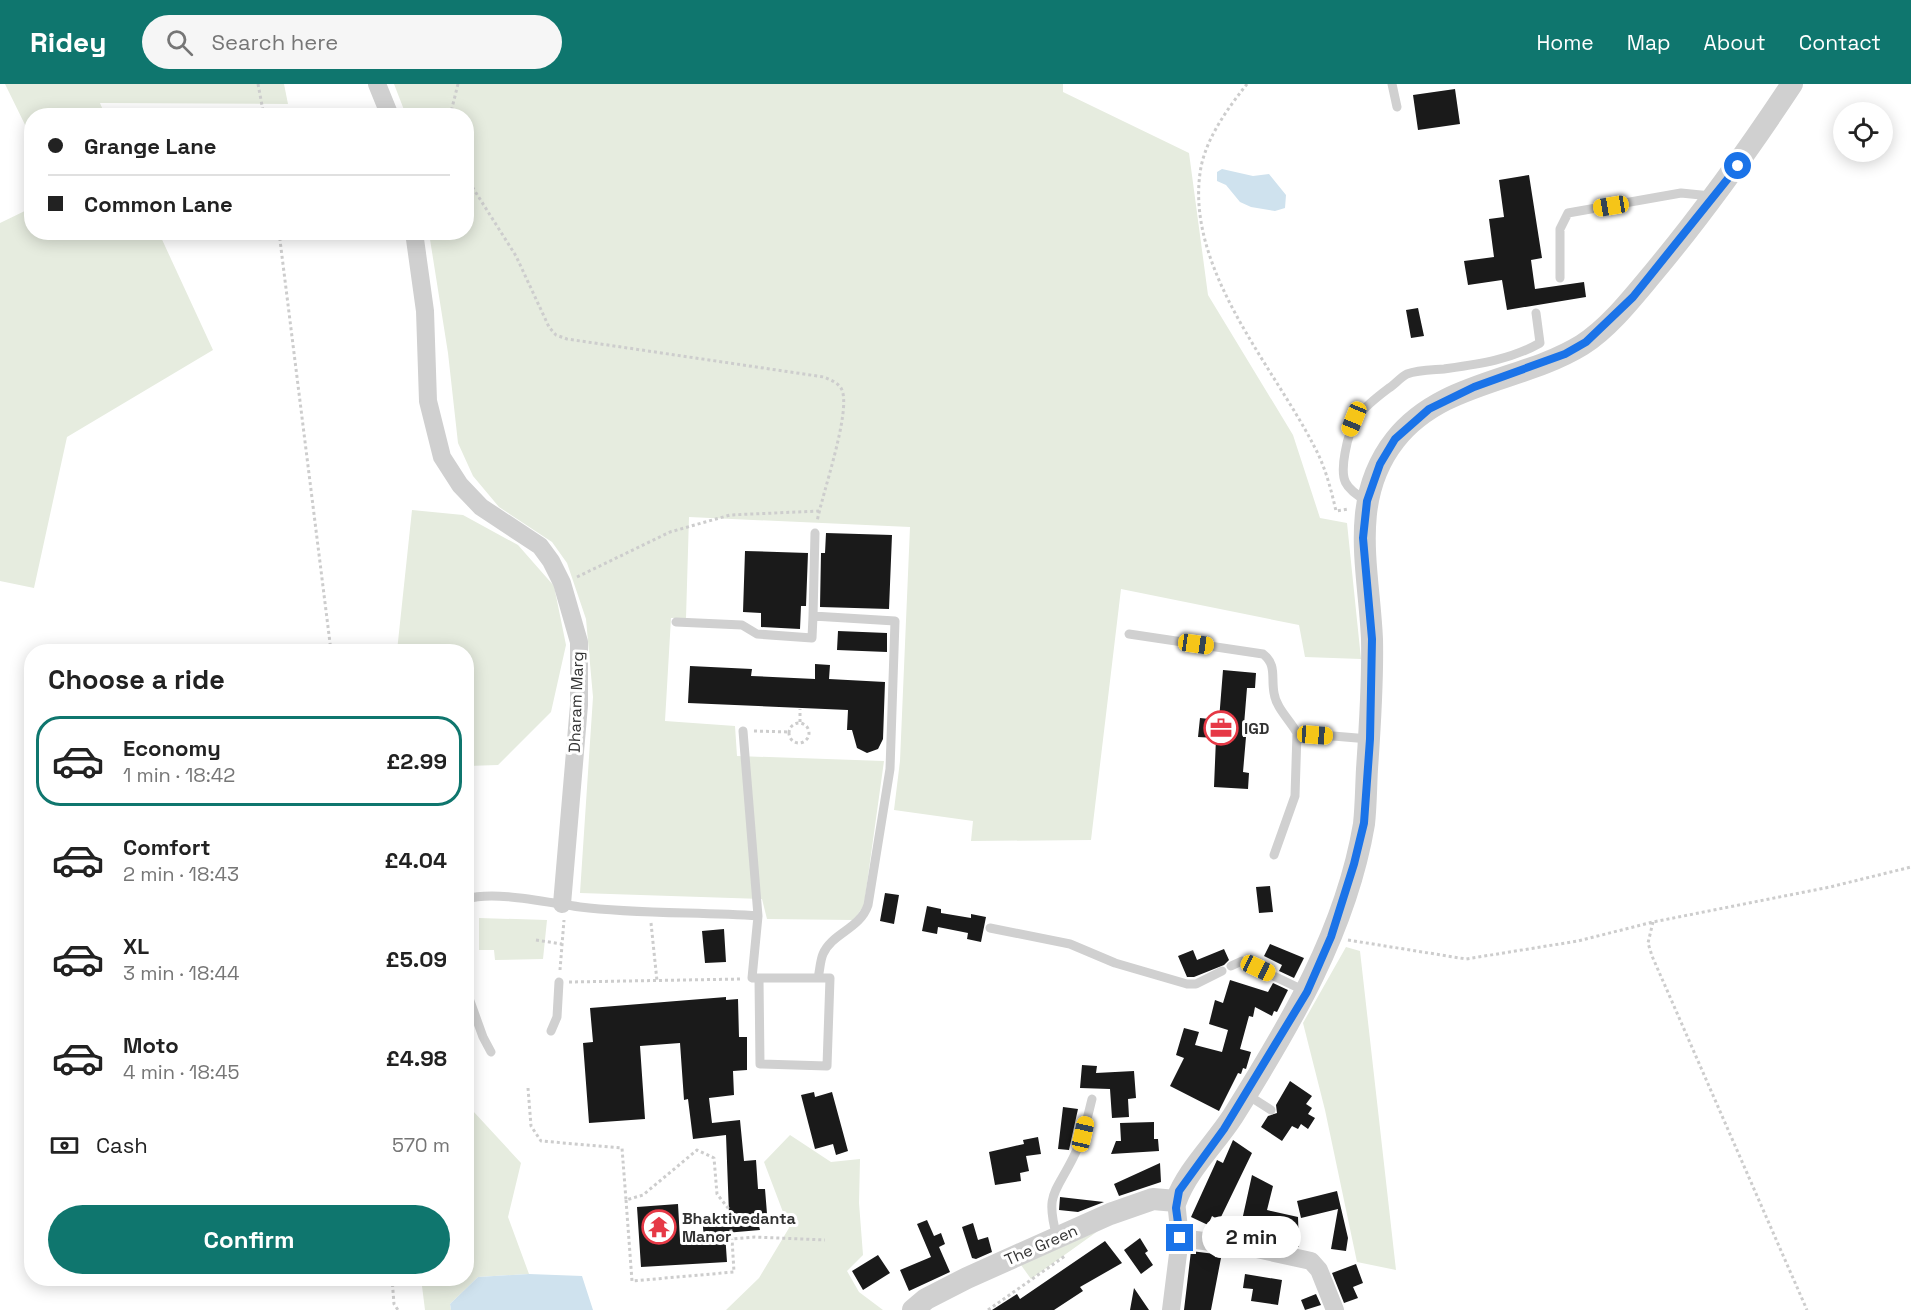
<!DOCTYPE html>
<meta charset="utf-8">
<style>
body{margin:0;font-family:"Space Grotesk",sans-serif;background:#f6f6f6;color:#222;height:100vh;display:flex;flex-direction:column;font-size:22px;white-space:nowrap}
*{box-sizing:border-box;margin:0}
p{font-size:20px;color:#767676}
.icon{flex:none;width:33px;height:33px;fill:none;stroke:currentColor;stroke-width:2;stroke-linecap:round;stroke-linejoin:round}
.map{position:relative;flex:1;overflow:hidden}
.drawer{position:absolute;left:24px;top:560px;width:450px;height:642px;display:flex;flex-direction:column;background:#fff;border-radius:24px;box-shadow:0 3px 15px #0003}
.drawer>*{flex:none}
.hud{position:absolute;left:24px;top:24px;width:450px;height:132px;border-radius:24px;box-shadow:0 3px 15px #0003;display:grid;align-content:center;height:132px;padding:0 24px;background:#fff}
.fabs{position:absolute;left:1833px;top:18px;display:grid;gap:12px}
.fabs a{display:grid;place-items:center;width:60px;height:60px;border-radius:50%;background:#fff;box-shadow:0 3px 15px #0003;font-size:30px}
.end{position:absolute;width:27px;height:27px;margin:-14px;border:8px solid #1a73e8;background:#fff;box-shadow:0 0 0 3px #fff}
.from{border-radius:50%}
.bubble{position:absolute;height:42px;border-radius:21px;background:#fff;box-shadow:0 3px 15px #0003;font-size:20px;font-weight:700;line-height:42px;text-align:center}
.car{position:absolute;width:18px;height:36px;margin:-18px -9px;border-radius:8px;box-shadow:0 0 4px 2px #0007;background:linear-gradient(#f5c518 24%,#345 0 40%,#f5c518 0 76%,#345 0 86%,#f5c518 0)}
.hud b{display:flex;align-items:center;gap:21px;height:57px;font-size:22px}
.hud b+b{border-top:2px solid #e0e0e0}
.hud i{width:15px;height:15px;background:#222}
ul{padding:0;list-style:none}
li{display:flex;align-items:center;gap:18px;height:90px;margin:0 12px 9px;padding:0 12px;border:3px solid transparent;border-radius:24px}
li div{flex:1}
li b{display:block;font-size:22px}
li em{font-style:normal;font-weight:700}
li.selected{border-color:#0f766e}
li>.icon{width:54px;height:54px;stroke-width:1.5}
h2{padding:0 24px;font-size:27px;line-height:72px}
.pay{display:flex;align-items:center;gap:15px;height:66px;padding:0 24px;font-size:22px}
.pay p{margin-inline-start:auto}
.action{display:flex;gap:12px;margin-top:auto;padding:12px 24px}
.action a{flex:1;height:69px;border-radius:36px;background:#0f766e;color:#fff;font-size:24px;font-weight:700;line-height:69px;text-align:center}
header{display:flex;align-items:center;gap:36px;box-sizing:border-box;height:84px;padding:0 30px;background:#0f766e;color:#fff}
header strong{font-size:28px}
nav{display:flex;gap:33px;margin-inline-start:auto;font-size:21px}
.search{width:420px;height:54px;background:#f6f6f6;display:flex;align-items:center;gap:15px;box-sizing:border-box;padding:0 21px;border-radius:33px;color:#767676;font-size:22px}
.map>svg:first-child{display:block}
.green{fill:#e6ecdf}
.water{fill:#cfe2ee}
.building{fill:#1a1a1a}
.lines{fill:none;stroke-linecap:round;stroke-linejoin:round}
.path{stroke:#cdcdcd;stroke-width:3;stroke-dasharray:3 3;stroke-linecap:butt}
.service{stroke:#d0d0d0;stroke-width:9}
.minor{stroke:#d0d0d0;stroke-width:18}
.tertiary{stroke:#d0d0d0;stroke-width:22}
.route{stroke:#1a73e8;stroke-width:8}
.labels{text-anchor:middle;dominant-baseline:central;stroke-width:6;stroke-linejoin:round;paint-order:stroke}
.street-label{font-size:16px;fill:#333;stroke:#fff}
.poi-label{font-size:16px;font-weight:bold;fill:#333;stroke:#fff;text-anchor:start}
</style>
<header>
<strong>Ridey</strong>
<div class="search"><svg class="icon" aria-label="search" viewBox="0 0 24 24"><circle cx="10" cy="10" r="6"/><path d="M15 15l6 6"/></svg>Search here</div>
<nav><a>Home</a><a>Map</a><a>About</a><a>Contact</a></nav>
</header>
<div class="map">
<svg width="1911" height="1226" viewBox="0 0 1911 1226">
<rect width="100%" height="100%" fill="#fff"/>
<path class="green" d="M5,0h279l4,20 -188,-1 5,12 -73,1 -1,21z
M394,0h669v8l126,61 19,142 85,140 27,83 27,5 14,136 -56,-2 -6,-32 -178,-36 -30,251 -120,1 2,-20 -79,-11 6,-49 10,-234 -221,-10 -3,101h-15l-6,103 70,5 2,30 147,5 -20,144 -10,15 -87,-1 -5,-20 -182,-6 13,-196 -7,-78 -19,-56 -15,-21 -53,-35 -26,-31 -15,-33 -10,-90 -19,-120 37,-1v-116l-60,-1z
M31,124l1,24 127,1 54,117 -146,87 -33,151 -34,-7v-358z
M412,426l51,5 55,30 36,41 12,59 -15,67 -53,53 -31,1 -1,-115h-69z
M479,834l68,2 -4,39 -48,1 -1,-10h-15z
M1346,863l14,4 36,319 -39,-8 -32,-152 -22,-87z
M467,1000l6,27 48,52 -13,54 21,57 -51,3 -28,27 1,6h-26l-4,-32h45z
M790,1051l41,27 29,-3 -1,44 4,52 -16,16 12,21 24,18h-157l33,-32 30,-50 -25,-66z
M1098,1147l-67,48 -10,-14z"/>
<path class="water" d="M1222,85l31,7 16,-2 17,21 -1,13 -10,3 -24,-4 -11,-5 -14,-17 -9,-4v-9z
M529,1190l53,2 11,34h-142l-1,-6 28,-27z"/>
<path class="building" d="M1455,5l5,35 -42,6 -5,-35z
M1529,91l13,83 -11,2 4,29 49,-7 2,15 -79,13 -5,-30 -34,5 -4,-24 30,-4 -5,-38 15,-2 -5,-37z
M1418,224l6,28 -13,2 -5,-28z
M826,449l66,2 -3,74 -69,-2 1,-54h4z
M745,467l63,2 -2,53h-5l-1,23 -39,-2v-14l-18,-1z
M838,547l49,2v19l-50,-2z
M815,580l15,1 -1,14 56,3 -2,57 -5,10 -11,4 -10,-5 -5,-18h-5l1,-20 -160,-7 2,-37 62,3 -1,7 64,3z
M1223,586l33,3 -1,15h-8l-4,49h3l-3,35 6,1 -1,16 -34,-2 2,-49 -18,-1 2,-19 19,2z
M1270,802l3,26 -14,1 -3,-26z
M885,809l14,2 -5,29 -14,-3z
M927,822l14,3v4l30,5v-4l15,3 -5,25 -14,-3 1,-6 -30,-6 -1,7 -15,-3z
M724,845l2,33 -21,1 -3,-32z
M1270,860l34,14 -10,20 -15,-7 3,-6 -18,-9z
M1224,865l5,11 -5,5 -30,12h-7l-9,-21 15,-6 4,10z
M1230,896l38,12 5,-9 15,7 -11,22 -3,-1 -2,5 -17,-9 -2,10 -4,-1 -9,33 11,3 -5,17 -3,-1 -2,6 -3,-1 -19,38 -49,-25 14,-28 -8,-3 8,-27 15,4 -4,13 27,7 6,-22 -19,-6 6,-24 8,3z
M726,913v3l12,-1 1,38h8v33l-14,1 1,24 -25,3 3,25 28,-3 4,41 12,-1 2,29h7l3,37h-9l1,4 -35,3 2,29 -86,5 -4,-60 41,-3 2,36 24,-1 -2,-23 27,-2 -3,-79 -33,4 -5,-40 -4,1 -4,-57 -40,3 5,73 -56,4 -6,-80 10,-1 -3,-34z
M1082,981l15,1 -1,7 38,-2 2,27 -8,1 1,18 -17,1 -2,-29 -30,-1z
M1290,997l22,15 -6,8 6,4 -4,6 7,4 -7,11 -7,-5 -3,5 -6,-3 -10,15 -21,-14 7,-11 9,-3 -1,-8z
M814,1008l1,5 17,-5 16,59 -12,4 -3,-11 -18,5 -14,-54z
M1063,1023l15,2 -9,41 -11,-1z
M1154,1038v17h4l1,12 -48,3 5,-13h5l-1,-18z
M1038,1053l3,17 -15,2 3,15 -9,2 1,8 -26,4 -6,-33 35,-8 -1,-4z
M1233,1056l19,13 -31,64 -4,2 -5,-3 -4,9 -17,-8 26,-57 6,3z
M1160,1079l1,19 -42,14 -5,-12z
M1252,1091l21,11 -6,24 31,7 1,30 -60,-13z
M1337,1107l11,47 -2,13 -15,-2 7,-40 -37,9 -4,-17z
M1060,1113l44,5 -26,10 -19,-2z
M927,1136l7,16 7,-3 4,11 -6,3 11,25 -41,19 -9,-21 31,-13 -14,-33z
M973,1139l5,17 10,-3 4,15 -16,7 -4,-1 -10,-31z
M1140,1154l8,13 -3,2 8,12 -12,9 -17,-24z
M1105,1157l17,22 -42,24 3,4 -29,19h-62l25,-16 3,5z
M1191,1167l24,3v3l6,1 -10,52h-27z
M878,1171l12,18 -27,17 -11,-19z
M1356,1180l7,19 -10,4 5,11 -14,5 -12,-30z
M1245,1190l37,6 -4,25 -27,-4 2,-12 -10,-1z
M1134,1204l15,22h-19z
M1316,1210l5,11 -16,5 -4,-10z"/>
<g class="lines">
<path class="path" d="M258,0l6,32
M1247,0c-19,24 -40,53 -46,83 -18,99 71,197 113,279 11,20 17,43 22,65l13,-2
M450,32l8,-32
M466,93l50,79 33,71 7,8 11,4 257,38c7,3 15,6 18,13 9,23 -20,104 -25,132
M279,148l52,419
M577,493l93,-45 60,-17 89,-4
M800,638v-13
M789 649a10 10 0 1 1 20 0a10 10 0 1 1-20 0Z
M754,647l35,1
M1653,838l-5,21 4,13 155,354
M651,839l6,58
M536,856l26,4
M1348,856l118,19 112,-18 75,-19 177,-35 81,-20
M560,886l4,-50
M569,898l173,-3
M528,1004l3,38 10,15 81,7 4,52 17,-5 54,-45 17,8 3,36 11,14 4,31 23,-2 70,3
M626,1116l6,81 102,-9 -2,-33
M392,1194l2,26 4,6
M988,1226l77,-54"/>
<path class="service" d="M1392,0l5,23
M1560,194v-49l8,-16 113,-20 30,3
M1367,417c-23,-13 -27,-21 -22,-48 6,-35 16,-44 44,-65 6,-4 12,-11 18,-14 11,-4 26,-4 37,-5 35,-5 66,-9 96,-26l-4,-30
M815,449l-2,83 82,5 -5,148 -22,136c-8,24 -36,28 -45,49 -3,7 -3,16 -5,24
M676,538l66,3 15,9 55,4 1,-22
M1129,550l134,20c14,11 8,23 11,39 2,15 16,27 23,40l72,6
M743,647l15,185
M1274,771l21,-59 2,-63
M466,815c29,-9 83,4 114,8 56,7 120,5 178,9l-6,62h78l-3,88 -67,-2 -1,-85
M990,844l80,16 45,19 72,21h9l26,-13
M1231,882l11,-5 63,30
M466,906l17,47 8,15
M551,947l6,-14 2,-35
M1246,1010l25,16
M1057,1153c-12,-43 -2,-43 16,-79 10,-19 14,-39 19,-59"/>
<path class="minor" d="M377,0l13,32
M414,148l11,79 3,90 14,56 18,28 21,22 59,39 11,15 11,22 17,59v63l-17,199
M1180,1154l63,8 68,15 8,9 16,40
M1171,1226l9,-72 -4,-37"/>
<path class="tertiary" d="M913,1226l13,-11 41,-21 143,-64 43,-15 23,2c11,-31 39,-57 57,-85 57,-91 113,-185 131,-292 2,-18 2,-37 3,-55 3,-43 6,-87 5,-130 -3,-69 -24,-139 23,-199 46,-59 127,-58 187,-95 27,-17 51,-48 72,-73 50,-60 95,-123 138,-188"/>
</g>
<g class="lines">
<path class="route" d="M1180,1154l-4,-30 3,-17 45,-62 83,-137 24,-55 23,-73 10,-41 6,-84 2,-100 -9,-101 4,-37 13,-37 15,-25 34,-30 45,-22 91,-33 21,-12 47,-45 105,-131"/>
</g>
<defs>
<symbol id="office-ring" viewBox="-11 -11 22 22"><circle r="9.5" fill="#fff" stroke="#e63946" stroke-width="1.5"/><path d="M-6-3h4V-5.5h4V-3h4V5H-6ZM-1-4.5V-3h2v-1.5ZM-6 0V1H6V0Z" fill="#e63946"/></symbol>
<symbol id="temple-ring" viewBox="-11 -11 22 22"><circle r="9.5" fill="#fff" stroke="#e63946" stroke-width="1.5"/><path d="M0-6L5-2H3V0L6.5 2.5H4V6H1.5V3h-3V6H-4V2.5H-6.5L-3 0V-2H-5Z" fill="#e63946"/></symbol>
</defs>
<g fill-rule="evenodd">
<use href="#office-ring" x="1202" y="625" width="38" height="38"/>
<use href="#temple-ring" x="640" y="1124" width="38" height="38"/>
</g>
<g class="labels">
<g class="street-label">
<text transform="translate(576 618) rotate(-88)">Dharam Marg</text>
<text transform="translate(1041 1161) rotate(-24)">The Green</text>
</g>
<g class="poi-label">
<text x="1244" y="644">IGD</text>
<text x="682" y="1134">Bhaktivedanta<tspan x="682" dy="18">Manor</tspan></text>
</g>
</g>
</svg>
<div class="fabs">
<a><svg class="icon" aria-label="locate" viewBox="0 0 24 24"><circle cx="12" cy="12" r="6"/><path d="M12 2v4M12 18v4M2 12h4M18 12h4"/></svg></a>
</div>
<i class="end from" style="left:1738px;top:82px"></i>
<i class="end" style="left:1180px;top:1154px"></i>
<div class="bubble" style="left:1202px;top:1132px;width:99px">2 min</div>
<i class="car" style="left:1611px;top:122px;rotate:261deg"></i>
<i class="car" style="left:1354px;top:335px;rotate:202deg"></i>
<i class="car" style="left:1196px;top:560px;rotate:98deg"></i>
<i class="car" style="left:1315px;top:651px;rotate:94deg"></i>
<i class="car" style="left:1258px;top:884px;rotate:115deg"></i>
<i class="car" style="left:1083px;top:1050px;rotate:13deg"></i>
<div class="hud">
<b><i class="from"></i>Grange Lane</b>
<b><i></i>Common Lane</b>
</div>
<section class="drawer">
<h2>Choose a ride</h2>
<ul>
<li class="selected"><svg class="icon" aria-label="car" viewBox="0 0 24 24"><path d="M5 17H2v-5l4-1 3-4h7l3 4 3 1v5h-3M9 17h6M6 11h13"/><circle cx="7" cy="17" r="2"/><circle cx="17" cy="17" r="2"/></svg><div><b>Economy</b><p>1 min · 18:42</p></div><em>£2.99</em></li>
<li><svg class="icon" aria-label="car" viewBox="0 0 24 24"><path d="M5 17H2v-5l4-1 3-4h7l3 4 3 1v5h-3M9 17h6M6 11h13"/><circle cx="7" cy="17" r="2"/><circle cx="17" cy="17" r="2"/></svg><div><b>Comfort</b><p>2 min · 18:43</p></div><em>£4.04</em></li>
<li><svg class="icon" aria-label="car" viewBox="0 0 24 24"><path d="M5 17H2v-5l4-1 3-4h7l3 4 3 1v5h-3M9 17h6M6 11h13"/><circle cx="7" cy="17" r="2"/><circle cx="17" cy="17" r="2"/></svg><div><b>XL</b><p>3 min · 18:44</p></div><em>£5.09</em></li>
<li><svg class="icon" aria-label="car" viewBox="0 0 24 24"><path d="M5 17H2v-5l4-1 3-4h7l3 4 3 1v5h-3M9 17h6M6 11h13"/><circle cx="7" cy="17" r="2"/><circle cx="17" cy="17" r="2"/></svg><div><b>Moto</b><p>4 min · 18:45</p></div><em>£4.98</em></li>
</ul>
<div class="pay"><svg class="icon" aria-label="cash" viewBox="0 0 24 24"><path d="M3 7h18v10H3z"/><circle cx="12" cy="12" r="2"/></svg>Cash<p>570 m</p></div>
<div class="action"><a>Confirm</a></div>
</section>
</div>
